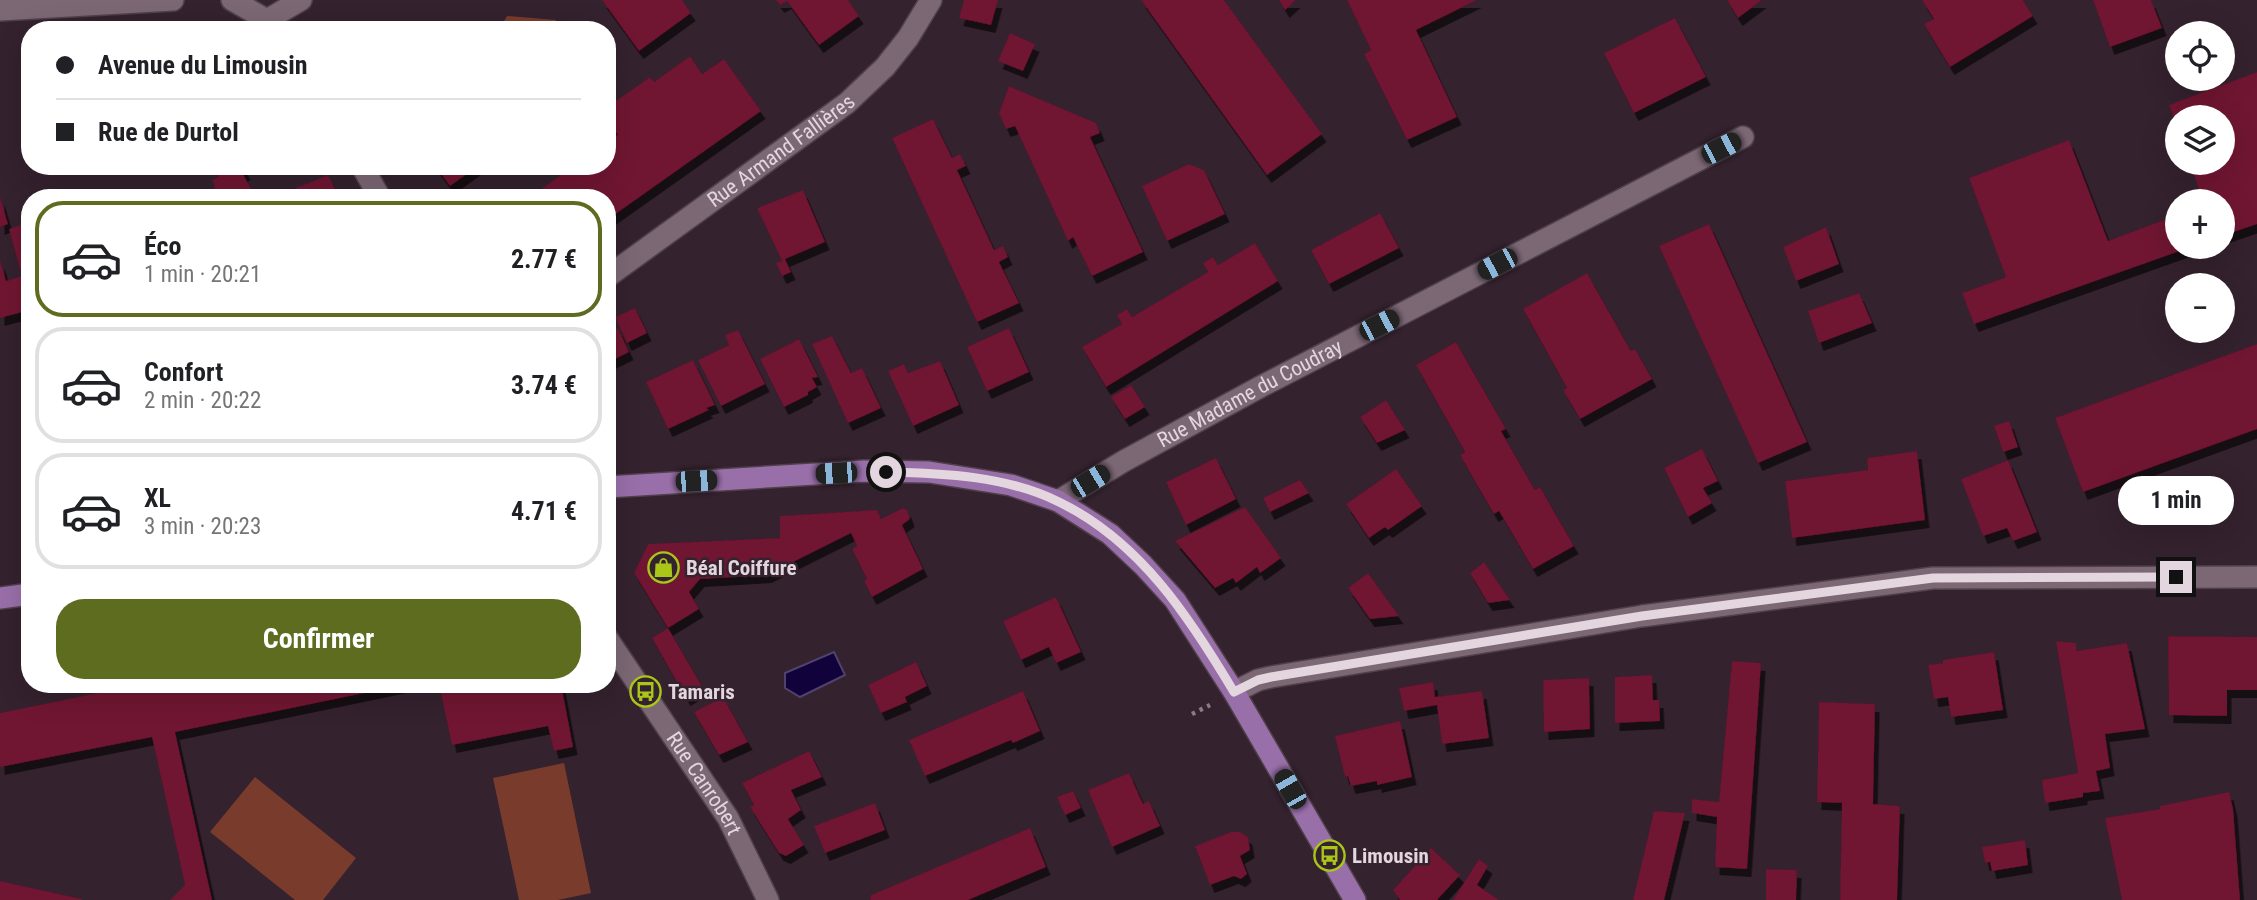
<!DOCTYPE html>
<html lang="fr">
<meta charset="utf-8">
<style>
body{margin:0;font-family:"Roboto Condensed",sans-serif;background:#f6f6f6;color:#202124;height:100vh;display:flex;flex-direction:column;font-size:26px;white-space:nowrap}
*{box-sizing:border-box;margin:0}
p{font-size:23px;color:#757577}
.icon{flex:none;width:38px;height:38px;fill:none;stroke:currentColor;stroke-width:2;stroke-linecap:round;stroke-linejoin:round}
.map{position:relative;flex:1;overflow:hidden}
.panel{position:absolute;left:21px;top:189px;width:595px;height:504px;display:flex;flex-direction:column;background:#fff;border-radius:28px;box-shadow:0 7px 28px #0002}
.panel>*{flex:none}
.hud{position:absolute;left:21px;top:21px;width:595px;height:154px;border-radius:28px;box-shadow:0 7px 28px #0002;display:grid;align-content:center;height:154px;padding:0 35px;background:#fff}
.controls{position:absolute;left:2165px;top:21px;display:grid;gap:14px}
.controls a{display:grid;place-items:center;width:70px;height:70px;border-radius:50%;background:#fff;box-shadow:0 7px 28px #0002;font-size:35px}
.end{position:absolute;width:32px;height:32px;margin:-16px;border:9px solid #e3d6de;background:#111;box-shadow:0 0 0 4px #111}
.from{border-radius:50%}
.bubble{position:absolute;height:49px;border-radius:24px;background:#fff;box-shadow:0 7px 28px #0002;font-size:23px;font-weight:700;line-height:49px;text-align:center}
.car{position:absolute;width:21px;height:42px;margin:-21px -10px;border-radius:9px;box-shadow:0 0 5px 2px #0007;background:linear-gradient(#222 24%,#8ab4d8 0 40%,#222 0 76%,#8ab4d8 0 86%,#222 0)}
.hud b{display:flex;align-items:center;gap:24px;height:66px;font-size:26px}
.hud b+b{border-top:2px solid #e0e0e0}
.hud i{width:18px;height:18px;background:#202124}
ul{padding:12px 0 0;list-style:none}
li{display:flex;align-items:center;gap:21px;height:116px;margin:0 14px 10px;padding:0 21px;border:4px solid #e0e0e0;border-radius:28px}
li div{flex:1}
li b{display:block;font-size:26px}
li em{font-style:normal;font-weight:700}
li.selected{border-color:#5e6c1f}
li>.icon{width:63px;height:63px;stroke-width:1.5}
.cta{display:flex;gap:14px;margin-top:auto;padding:14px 35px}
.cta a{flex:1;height:80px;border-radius:28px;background:#5e6c1f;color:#fff;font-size:28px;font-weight:700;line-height:80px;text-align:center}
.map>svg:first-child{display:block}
.green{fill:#793b2b}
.water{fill:#11023c;stroke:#50426d;stroke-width:2}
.building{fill:#6f1230;filter:url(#shadow)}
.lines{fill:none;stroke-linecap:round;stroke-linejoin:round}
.minor-casing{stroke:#4f404a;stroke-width:24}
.major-casing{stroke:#4f404a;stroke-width:24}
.path{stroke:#8b7b85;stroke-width:4.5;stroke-dasharray:3.5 5;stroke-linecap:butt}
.minor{stroke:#7c6775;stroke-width:21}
.major{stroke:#996fa9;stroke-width:21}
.route{stroke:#e3d6de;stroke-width:9}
.labels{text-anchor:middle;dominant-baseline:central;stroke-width:5;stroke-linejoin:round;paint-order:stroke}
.street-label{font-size:21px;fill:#e3d6de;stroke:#34222e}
.poi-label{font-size:21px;font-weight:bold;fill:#e3d6de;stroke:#34222e;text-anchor:start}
</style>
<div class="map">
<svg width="2257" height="900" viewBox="0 0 2257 900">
<defs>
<filter id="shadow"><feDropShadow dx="4.5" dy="8" stdDeviation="0" flood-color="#0009"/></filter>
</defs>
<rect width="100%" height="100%" fill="#34222e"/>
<path class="green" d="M507,16l49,4 -3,10h-54z
M564,763l27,130 -33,7h-39l-26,-122z
M255,777l101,81 -33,42h-28l-85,-68z"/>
<path class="water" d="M834,652l11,23 -45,22 -15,-9v-15z"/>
<path class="building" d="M602,0h80l9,13 -52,38z
M776,0h72l11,16 -40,29 -32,-44 -7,4z
M964,0h34l-7,25 -32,-7z
M1141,0h83l98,134 -55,41z
M1279,0h17l-11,10z
M1347,0h130l-61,30 41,87 -50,23 -43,-86 7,-4z
M1727,0h35l-24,18z
M1922,0h101l10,16 -83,51 -26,-43 10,-5z
M2093,0h58l11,28 -52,19z
M1675,18l31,59 -72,36 -30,-60z
M1010,33l25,11 -12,27 -25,-10z
M690,56l12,18 22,-15 37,52 -154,109v-22h-78l44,-32h34v-24l11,-7 -11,-15v-13l43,-30 4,5z
M2257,72v152l-35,12v-35h-19l-13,-38h32v-46h-45v8l-8,-20z
M1009,86l87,37 4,10 -10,4 53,115 -51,24 -19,-39 -5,4 -53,-115 -9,3 -7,-16z
M933,119l19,39 8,-4 6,12 -9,4 37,80 9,-4 5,11 -9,5 20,41 -42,19 -85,-184z
M2069,140l39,101 69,-26v32h14l-217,77 -12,-31 44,-16 -37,-99z
M1189,164l15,6 21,44 -58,27 -25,-55z
M220,166h23l3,6 -3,2 11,20 -7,4h-73l17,-9 3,8 21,-9 -3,-8 6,-3z
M435,166h43l-28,20z
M328,175l12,23h-40l-4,-10z
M803,190l22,52 -40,17 6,13 -9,4 -6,-13 6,-2 -25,-53z
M0,197l8,27 -8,3z
M1380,213l19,35 -70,36 -18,-34z
M30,222v67l-4,1 4,20 -30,8v-58l6,21 16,-5 -13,-47z
M1709,224l98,218 -49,21 -99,-217z
M1826,227l13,37 -43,17 -13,-34z
M1255,243l23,38 -172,106 -24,-40 40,-23 -5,-9 10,-6 5,8 76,-45 -5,-9 10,-6 5,8z
M1587,273l44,78 4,-2 17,30 -72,40 -17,-29 4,-2 -44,-79z
M1859,293l13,30 -53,20 -11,-32z
M635,308l12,25 -20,10 -12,-26z
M618,328l11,24 -22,11v-30z
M1009,328l20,44 -42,19 -20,-44z
M738,330l27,54 -44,22 -23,-46 31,-15 -4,-10z
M832,336l19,37 11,-5 19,40 -33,15 -36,-79z
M799,339l19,38 -6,1 5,9 -9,5v3l-24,12 -24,-48z
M1456,342l50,87 -5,2 34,59 5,-3 34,59 -41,23 -34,-58 -5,3 -17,-29 -17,-30 5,-3 -49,-87z
M2257,344v85l-174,63 -28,-74z
M693,360l22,45 -9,3 3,2 -41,19 -22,-47z
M940,361l19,44 -46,21 -25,-55 16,-7 4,9z
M1131,385l14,22 -20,12 -14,-22z
M1386,400l19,30 -28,13 -17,-26z
M2009,421l9,26 -15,5 -9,-26z
M1702,449l16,32 -15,7 9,15 -24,14 -24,-49z
M1917,451l8,69 -133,18 -7,-57 83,-11 -1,-12z
M1216,458l20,41 -50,26 -20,-43z
M2008,460l29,72 -24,9 -6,-13 -24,8 -22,-57z
M1396,469l26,37 -34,24 -3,-3 -16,11 -23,-34z
M1300,480l9,13 -39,19 -7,-14z
M1245,507l36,51 -21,15 -3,-6 -21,16 -3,-5 -18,10 -40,-47z
M903,508l4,2 3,9 -8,6 21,44 -51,28 -8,-16 3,-2 -15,-30 5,-3 -6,-13 -84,42 -67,4 -11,13 10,17 -31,19 -34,-55 14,-29 132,-6v-22l97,-6 4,9z
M1484,562l26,38 -22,3 -18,-30z
M1368,573l31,43 -29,3 -22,-31z
M1056,597l25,55 -25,11 -7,-16 -28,13 -18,-39z
M668,628l35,60 -17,10 -34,-60z
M2168,636l89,1v53h-30v26l-58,-1z
M2056,641l20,2 1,8 50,-8 18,86 -40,5 5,34 -14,3 4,20 -17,2v4l-38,6 -3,-23 36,-7z
M1994,652l9,58 -52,7 -3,-20 -14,2 -6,-34 15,-2v-3z
M1732,661l29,2 -14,206 -32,-2 2,-50 -25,-4v-14l27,3z
M916,662l11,24 -22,11 2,5 -26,11 -13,-28z
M1652,675l1,25h6l1,21 -45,2v-46z
M1589,678l1,51 -46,3 -1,-52z
M1433,682l2,15 47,-6 7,47 -47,6 -5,-39 -33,6 -5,-23z
M141,684h261l1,1 -228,47 37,168h-42l15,-15 -33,-148 -152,30v-54z
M439,684h122l12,63 -19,4 -6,-25 -96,19z
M1023,691l17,40 -27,12 -2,-3 -86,36 -16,-36z
M723,697l25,45 -29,13 -25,-43z
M1819,702l56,2 -2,100 27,2 -3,94h-57l2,-97 -25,-1z
M1400,721l12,56 -35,8v-4l-26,5 -3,-10 -3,1 -10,-41z
M809,751l13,26 -31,13 10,20 -13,9 16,26 -18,11 -7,-3 -29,-46 4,-2 -12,-22z
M1129,773l14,31 6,-3 11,25 -48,21 -24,-57z
M1073,791l8,17 -16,7 -8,-18z
M2229,792l4,17 7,91h-118l-17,-82 55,-9v-3z
M875,803l10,27 -60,23 -11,-27z
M1654,811l31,2 -21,87h-31z
M1030,828l16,39 -78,33h-98l1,-5z
M1231,832h9l8,5 2,13 -10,6 7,18 -6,5 -7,-3 -24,9 -15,-39z
M2025,840l3,25 -36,6 -2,-9 -5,1 -3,-16z
M1431,848l29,27 -23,25h-37l-7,-10z
M1479,859l9,7 -11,19 22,15h-46z
M1766,869l31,1 -1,30h-30z
M0,881l82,18v1h-82z"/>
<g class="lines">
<defs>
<g id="minor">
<path d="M232,0l35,20 6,10"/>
<path d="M0,10l173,-10"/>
<path d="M267,20l34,-20"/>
<path d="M362,166l18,32"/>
<path id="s1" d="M607,277l240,-174 38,-36 23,-29 23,-38"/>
<path id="s2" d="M1058,501l66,-40 136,-74 483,-250"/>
<path id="s3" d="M607,638l121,180 40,82"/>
<path d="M1234,692l24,-12 13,-3 371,-61 291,-38 324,-1"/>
</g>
<path id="major" d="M607,487l257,-16 65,1 82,13 47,16 52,33 33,31 32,35 59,92 121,208
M0,598l30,-4"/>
</defs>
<use href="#minor" class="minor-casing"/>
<use href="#major" class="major-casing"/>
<path class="path" d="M1192,714l18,-9"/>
<use href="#minor" class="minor"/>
<use href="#major" class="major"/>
</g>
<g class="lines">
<path class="route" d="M886,472c57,1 121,4 173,30 81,39 131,116 175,190l24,-12 13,-3 371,-61 291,-38 243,-1"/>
</g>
<defs>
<symbol id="shop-ring" viewBox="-11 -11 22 22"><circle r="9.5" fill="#34222e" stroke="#aac719" stroke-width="1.5"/><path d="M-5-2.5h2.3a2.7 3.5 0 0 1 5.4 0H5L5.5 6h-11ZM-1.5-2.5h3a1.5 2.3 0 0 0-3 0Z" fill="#aac719"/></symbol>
<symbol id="bus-ring" viewBox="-11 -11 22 22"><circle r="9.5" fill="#34222e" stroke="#aac719" stroke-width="1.5"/><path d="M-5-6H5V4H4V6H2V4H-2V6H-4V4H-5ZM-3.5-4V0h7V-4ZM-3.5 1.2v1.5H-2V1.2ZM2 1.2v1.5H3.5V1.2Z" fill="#aac719"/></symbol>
</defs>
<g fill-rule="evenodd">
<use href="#shop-ring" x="646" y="550" width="35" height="35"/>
<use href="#bus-ring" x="628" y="674" width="35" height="35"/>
<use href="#bus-ring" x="1312" y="838" width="35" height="35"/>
</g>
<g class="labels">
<g class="street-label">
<text stroke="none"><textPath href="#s1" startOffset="215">Rue Armand Fallières</textPath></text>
<text stroke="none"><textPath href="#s2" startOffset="220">Rue Madame du Coudray</textPath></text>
<text stroke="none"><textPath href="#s3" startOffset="175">Rue Canrobert</textPath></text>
</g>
<g class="poi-label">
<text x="686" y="568">Béal Coiffure</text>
<text x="668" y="692">Tamaris</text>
<text x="1352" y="856">Limousin</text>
</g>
</g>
</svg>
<div class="controls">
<a><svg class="icon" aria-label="locate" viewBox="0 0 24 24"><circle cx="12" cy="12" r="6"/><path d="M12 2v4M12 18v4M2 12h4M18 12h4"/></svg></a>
<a><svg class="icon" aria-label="layers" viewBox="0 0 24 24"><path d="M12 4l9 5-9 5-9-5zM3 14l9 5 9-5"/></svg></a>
<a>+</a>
<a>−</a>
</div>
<i class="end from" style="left:886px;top:472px"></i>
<i class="end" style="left:2176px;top:577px"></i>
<div class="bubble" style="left:2118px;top:476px;width:116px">1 min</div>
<i class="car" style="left:1721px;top:148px;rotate:63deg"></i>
<i class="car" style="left:1497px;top:264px;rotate:242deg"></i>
<i class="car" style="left:1379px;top:325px;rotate:63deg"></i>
<i class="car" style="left:836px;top:473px;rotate:267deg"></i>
<i class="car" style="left:696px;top:481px;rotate:87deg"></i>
<i class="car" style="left:1090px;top:481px;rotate:59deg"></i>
<i class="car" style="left:1290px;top:789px;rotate:330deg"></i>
<div class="hud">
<b><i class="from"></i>Avenue du Limousin</b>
<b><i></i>Rue de Durtol</b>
</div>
<section class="panel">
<ul>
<li class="selected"><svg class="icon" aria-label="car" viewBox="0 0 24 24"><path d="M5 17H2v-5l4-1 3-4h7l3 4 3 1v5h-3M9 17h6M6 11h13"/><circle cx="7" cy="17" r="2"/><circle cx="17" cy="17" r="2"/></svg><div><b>Éco</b><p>1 min · 20:21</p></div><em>2.77 €</em></li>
<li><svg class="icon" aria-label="car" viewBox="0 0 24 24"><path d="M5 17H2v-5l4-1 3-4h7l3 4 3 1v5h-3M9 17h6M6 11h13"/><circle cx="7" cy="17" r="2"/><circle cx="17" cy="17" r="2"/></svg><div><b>Confort</b><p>2 min · 20:22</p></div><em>3.74 €</em></li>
<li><svg class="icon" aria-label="car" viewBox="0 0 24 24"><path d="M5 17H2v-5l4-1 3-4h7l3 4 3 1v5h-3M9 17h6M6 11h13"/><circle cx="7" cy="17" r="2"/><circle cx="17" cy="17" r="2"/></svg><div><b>XL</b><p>3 min · 20:23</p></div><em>4.71 €</em></li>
</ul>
<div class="cta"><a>Confirmer</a></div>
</section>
</div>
